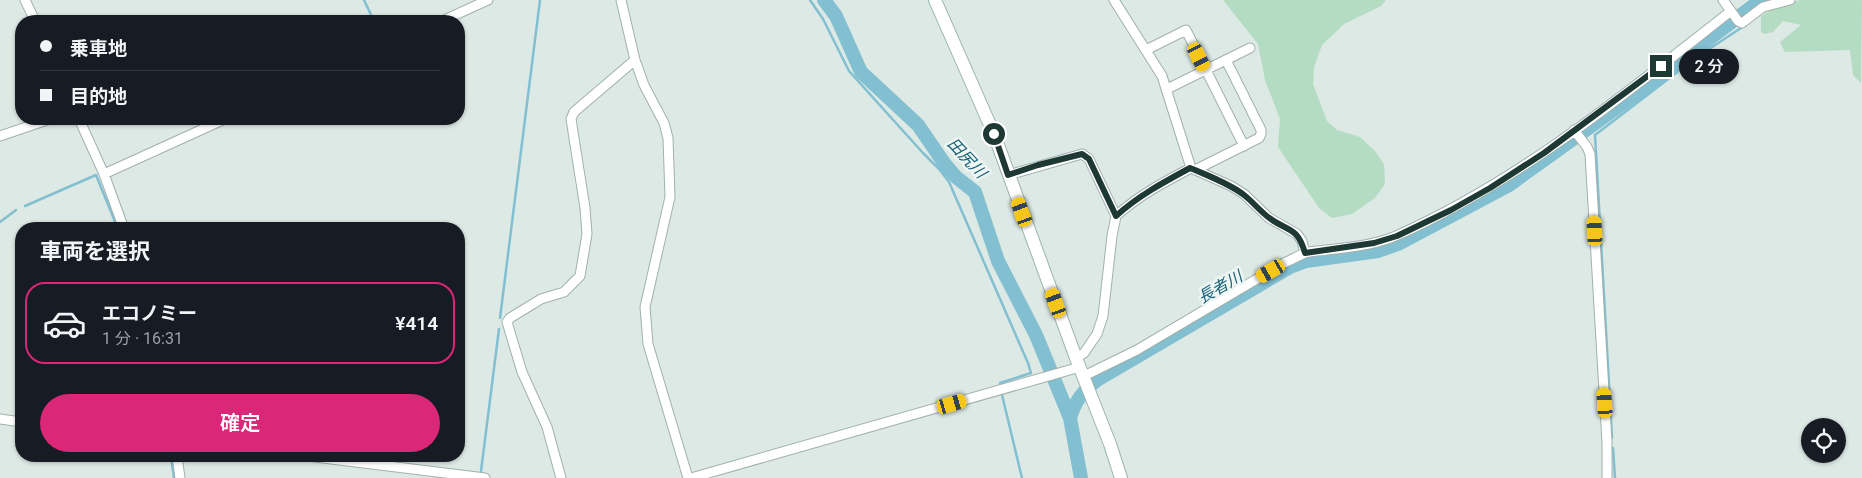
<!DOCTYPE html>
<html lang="ja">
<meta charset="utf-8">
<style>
body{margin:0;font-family:Roboto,"Noto Sans JP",sans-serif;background:#20242c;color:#f1f3f6;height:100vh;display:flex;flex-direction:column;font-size:19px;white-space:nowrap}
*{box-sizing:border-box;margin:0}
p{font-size:16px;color:#9ea1a6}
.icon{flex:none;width:28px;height:28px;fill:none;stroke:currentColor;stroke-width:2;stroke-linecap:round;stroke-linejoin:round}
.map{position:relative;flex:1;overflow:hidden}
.drawer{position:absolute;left:15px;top:222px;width:450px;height:240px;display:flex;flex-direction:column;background:#171b24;border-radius:20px;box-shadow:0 1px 4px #0004}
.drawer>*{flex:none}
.top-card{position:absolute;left:15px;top:15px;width:450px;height:110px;border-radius:20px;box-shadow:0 1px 4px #0004;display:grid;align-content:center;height:110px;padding:0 25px;background:#171b24}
.tools{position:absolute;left:1801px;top:418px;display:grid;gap:10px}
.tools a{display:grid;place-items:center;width:45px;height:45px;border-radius:50%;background:#171b24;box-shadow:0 1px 4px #0004;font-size:25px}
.end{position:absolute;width:22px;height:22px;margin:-11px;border:6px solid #1e3934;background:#fff;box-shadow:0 0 0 2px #fff}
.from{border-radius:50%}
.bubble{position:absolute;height:35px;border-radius:18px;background:#171b24;box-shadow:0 1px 4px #0004;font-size:16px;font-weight:600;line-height:35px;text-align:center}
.car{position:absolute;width:15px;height:30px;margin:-15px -8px;border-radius:6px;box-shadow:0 0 4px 1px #0007;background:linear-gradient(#f5c518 24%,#345 0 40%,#f5c518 0 76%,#345 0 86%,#f5c518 0)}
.top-card b{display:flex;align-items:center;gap:18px;height:48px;font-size:19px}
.top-card b+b{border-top:1px solid #363941}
.top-card i{width:12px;height:12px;background:#f1f3f6}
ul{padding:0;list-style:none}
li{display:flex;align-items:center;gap:15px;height:82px;margin:0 10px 8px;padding:0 15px;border:2px solid transparent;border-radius:20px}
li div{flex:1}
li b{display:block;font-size:19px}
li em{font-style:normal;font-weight:600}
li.current{border-color:#db2777}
li>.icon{width:45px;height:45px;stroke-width:1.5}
h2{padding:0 25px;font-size:22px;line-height:60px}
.button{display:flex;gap:10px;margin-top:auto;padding:10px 25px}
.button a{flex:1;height:58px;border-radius:30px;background:#db2777;color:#fff;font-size:20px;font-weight:600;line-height:58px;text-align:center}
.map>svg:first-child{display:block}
.green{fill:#b4dcc2}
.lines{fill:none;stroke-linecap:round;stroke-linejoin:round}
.stream{stroke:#82bfd1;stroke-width:2.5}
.river{stroke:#82bfd1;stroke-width:14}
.street-casing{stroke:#a0b1ac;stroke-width:11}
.secondary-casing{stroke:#9cb5ae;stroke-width:14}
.street{stroke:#fff;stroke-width:9}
.secondary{stroke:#fff;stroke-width:12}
.route{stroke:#1e3934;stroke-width:6}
.labels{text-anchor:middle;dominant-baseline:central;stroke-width:5;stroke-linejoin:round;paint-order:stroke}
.water-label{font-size:16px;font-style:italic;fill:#185f76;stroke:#edf6f2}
</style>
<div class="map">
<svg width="1862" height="478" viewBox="0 0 1862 478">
<rect width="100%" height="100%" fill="#dde9e5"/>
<path class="green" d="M1223,0h163l-5,6 -37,18 -22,21 -8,22 -1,17 14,37 10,9 23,7 15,14 9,13 1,20 -10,14 -23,16 -20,4 -13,-10 -41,-61 2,-28 -15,-39 -7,-36z
M1801,0h61l-1,83 -8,-8 -3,-25 -65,2 -5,-10 21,-17 -18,-4 -10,11 -8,2 -4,-2v-16l20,-12z"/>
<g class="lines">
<path class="stream" d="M364,0l10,21
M810,0l13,19 26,52 74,82 17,17 9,12 79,181 3,10 -31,10 1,4
M433,21l8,-3
M25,206l71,-31 22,54
M0,222l16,-12
M500,318l40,-318
M1002,395l20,83
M1612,438l-17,-303 102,-78 47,-31
M1613,448l2,30
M171,456l3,22
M481,471l18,-142"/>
<path class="river" d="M824,0l12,16 25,56 57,53 26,38 12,14 19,15 23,69 38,74 34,83 11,60
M1070,418c5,-17 13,-27 27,-38l193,-113 16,-6 72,-10 20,-7 96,-51 15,-8 131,-94 121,-91"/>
<defs>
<path id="street" d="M25,0l10,21
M621,0l14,60 9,25 20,38 4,15 2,59 -25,110 3,37 40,134
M1114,0l48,76 29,92
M1723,0l8,11
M442,21l46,-21
M1146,50l40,-20 58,116
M1167,89l83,-41
M79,119l25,55 20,55
M1574,130l13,17 3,7 17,288v36
M0,136l50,-17
M1195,170l64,-32 2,-4v-4l-35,-70
M104,174l121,-55
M1008,175l74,-21 7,5 27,57 -4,20 -9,80 -6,18 -13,19 -8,5
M1116,216c22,-20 48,-34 75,-48l40,18 13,8 25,24 28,16 5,7 3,12
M1084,376l53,-26 147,-87c7,-3 14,-7 21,-10 7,-2 15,-2 22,-3 24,-3 49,-5 71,-15 123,-55 227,-141 333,-224l7,10 4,2 21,-16 27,-7
M0,419l21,3
M177,456l3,22
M307,456l178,22
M561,478l-14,-51 -25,-55 -15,-50 3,-4 31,-19 23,-7 16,-16 7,-42 -2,-26 -14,-89 3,-7 61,-52
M691,478l389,-111"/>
<path id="secondary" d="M935,0l59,134 82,224 34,86 11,34"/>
</defs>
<use href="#street" class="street-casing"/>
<use href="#secondary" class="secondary-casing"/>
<use href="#street" class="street"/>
<use href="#secondary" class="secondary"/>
</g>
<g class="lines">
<path class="route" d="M994,134l14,41 30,-10 44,-11 7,5 27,57c22,-20 48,-34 74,-48l5,2c16,7 35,14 49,25 9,7 15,15 24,22 19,15 29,8 37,36l69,-10 23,-7 54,-26 39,-22 54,-35 117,-87"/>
</g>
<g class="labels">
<g class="water-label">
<text transform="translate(967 158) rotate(47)">田尻川</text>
<text transform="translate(1220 287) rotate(-30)">長者川</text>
</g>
</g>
</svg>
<div class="tools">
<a><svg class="icon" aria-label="locate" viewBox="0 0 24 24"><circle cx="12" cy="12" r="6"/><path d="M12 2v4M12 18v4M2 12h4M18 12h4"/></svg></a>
</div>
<i class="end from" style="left:994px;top:134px"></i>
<i class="end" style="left:1661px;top:66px"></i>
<div class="bubble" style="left:1679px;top:49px;width:60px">2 分</div>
<i class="car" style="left:1199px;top:57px;rotate:153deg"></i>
<i class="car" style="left:1022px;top:212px;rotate:340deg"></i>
<i class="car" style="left:1595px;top:231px;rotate:357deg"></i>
<i class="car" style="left:1271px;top:271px;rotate:240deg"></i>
<i class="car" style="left:1056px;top:303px;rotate:340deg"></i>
<i class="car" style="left:1605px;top:403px;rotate:356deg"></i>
<i class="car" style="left:952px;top:404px;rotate:74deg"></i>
<div class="top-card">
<b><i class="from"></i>乗車地</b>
<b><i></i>目的地</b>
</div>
<section class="drawer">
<h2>車両を選択</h2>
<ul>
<li class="current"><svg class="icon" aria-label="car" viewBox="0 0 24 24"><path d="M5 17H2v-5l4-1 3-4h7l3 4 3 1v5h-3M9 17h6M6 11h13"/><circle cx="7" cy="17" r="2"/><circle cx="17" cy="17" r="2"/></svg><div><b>エコノミー</b><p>1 分 · 16:31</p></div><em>¥414</em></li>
</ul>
<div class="button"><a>確定</a></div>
</section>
</div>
